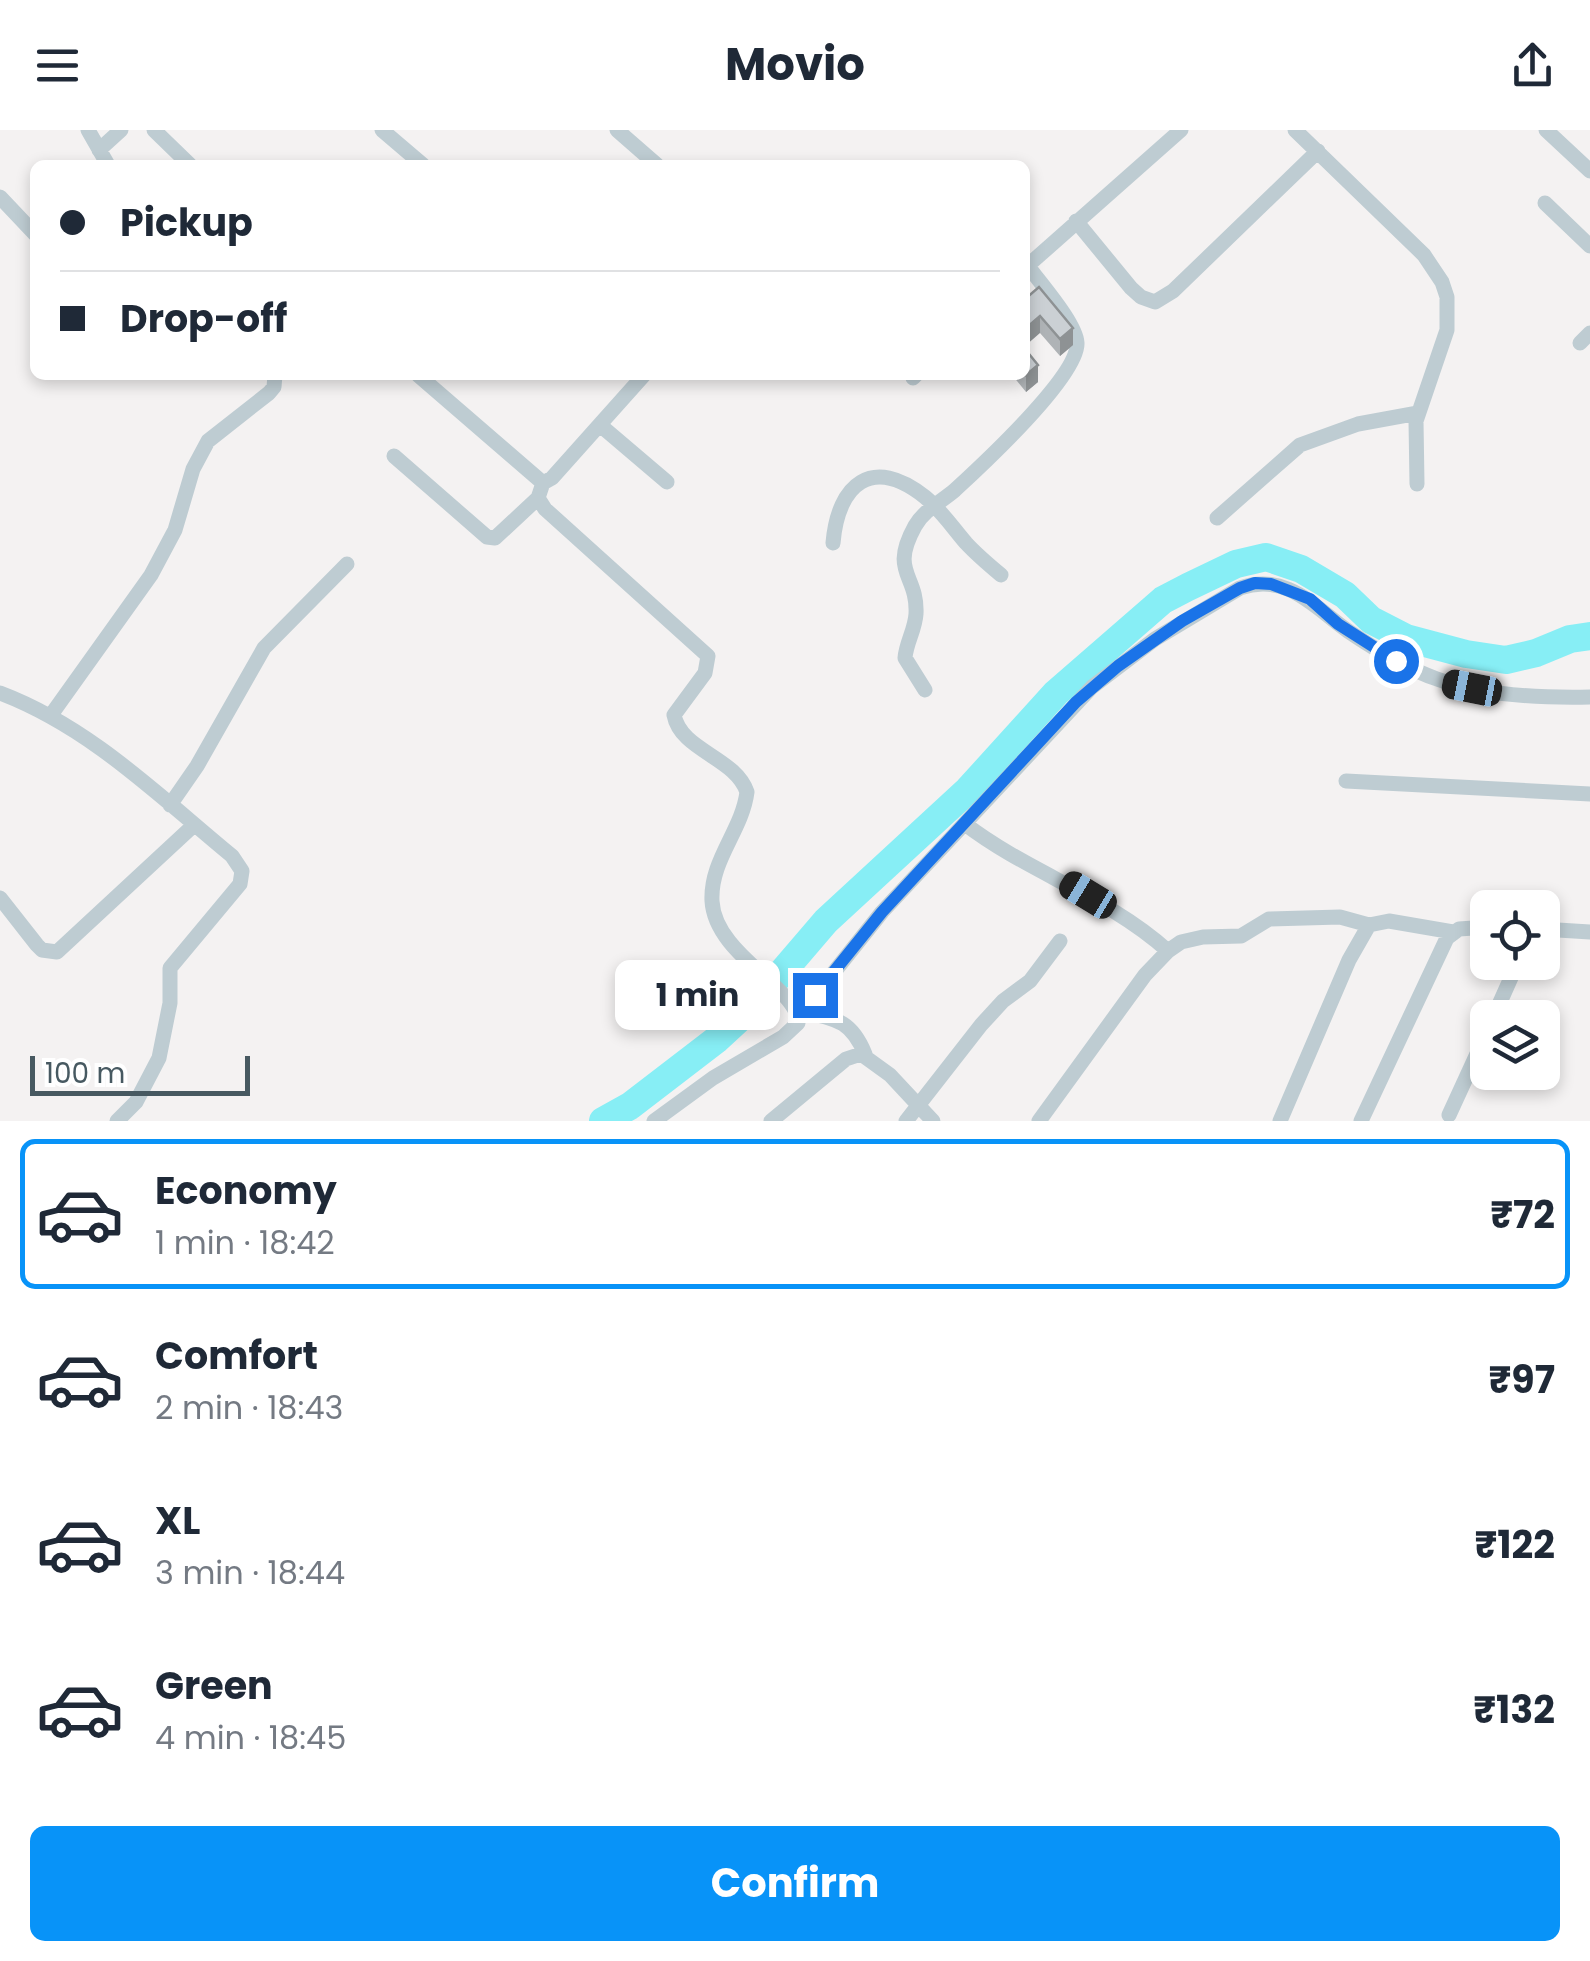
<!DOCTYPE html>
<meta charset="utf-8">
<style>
body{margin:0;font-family:Poppins,sans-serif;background:#f6f6f7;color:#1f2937;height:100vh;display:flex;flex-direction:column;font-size:38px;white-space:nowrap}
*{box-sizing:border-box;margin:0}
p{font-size:32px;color:#747a83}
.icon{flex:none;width:55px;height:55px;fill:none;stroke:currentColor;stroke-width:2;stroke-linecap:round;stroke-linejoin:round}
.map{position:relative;height:991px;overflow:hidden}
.sheet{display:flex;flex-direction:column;background:#fff;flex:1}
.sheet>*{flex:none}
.hud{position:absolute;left:30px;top:30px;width:1000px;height:220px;border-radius:15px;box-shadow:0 5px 15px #0003;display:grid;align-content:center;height:220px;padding:0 30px;background:#fff}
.fabs{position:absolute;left:1470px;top:760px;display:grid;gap:20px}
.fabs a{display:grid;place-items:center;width:90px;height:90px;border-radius:15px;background:#fff;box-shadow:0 5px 15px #0003;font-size:50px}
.scale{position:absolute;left:30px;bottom:25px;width:220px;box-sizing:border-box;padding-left:10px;border:5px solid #475961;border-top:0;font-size:28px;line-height:35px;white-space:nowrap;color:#475961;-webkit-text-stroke:8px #fff;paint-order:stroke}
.end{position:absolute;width:45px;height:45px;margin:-22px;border:12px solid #1a73e8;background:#fff;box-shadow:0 0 0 5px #fff}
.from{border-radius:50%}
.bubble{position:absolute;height:70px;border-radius:15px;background:#fff;box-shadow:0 5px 15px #0003;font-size:32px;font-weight:700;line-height:70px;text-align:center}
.car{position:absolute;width:30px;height:60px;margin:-30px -15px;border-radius:12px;box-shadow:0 0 8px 2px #0007;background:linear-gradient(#222 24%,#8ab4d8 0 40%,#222 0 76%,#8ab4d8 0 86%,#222 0)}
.hud b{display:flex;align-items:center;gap:35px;height:95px;font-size:38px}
.hud b+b{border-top:2px solid #e0e1e3}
.hud i{width:25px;height:25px;background:#1f2937}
ul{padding:18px 0 0;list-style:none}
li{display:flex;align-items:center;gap:30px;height:150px;margin:0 20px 15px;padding:0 10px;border:5px solid transparent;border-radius:15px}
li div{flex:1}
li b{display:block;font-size:38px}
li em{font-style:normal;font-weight:700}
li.active{border-color:#0893f8}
li>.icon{width:90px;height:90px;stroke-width:1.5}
.primary-button{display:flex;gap:20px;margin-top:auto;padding:20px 30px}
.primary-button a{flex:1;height:115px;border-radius:15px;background:#0893f8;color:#fff;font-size:40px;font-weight:700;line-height:115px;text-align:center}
header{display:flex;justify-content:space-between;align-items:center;height:130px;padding:0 30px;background:#fff;font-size:45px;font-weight:700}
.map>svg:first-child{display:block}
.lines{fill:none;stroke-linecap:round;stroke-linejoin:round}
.river{stroke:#87eef5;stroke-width:28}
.street{stroke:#beccd2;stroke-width:15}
.wall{fill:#afb3b6}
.shaded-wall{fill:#8e9294}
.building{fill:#cbd0d4;stroke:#8e9294;stroke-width:2.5}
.route{stroke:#1a73e8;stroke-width:12}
</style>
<header><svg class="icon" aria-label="menu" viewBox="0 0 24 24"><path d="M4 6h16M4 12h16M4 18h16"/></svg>Movio<svg class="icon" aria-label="share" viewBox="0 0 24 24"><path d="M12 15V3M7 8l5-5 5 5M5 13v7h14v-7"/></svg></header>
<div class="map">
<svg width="1590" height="991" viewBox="0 0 1590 991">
<rect width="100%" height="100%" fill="#f4f2f2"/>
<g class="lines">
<path class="river" d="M603,991l27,-15 86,-66 39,-36 71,-83 142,-131 88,-97 107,-93 25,-13 48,-23 30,-7 35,12 44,26 26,25 35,18 60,16 40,6 30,-7 34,-14 20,-3"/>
<path class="street" d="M88,0l20,35
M154,0l36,35
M382,0l41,35
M617,0l40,35
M1295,0l129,125 18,27 5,15v33l-31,91 1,63
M1546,0l44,41
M99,20l22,-20
M0,67l35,37
M1545,73l45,43
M1076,91l55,67 10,9 14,5 18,-11 145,-140
M1025,138l156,-138
M1580,213l10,-10
M418,245l125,108 9,-5 92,-103
M913,248l3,-3
M600,295l67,57
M394,326l93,81 8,1 43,-40
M543,353l-5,15 7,11 163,147 -3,17 -31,42c7,36 61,42 73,77 -5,39 -37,68 -35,109 3,55 88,88 86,122l-15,14 -70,41 -59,43
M1217,388l83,-73 58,-21 60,-11
M833,413c5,-59 39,-88 92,-46 16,13 28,31 41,46 11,12 23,22 35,32
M925,560l-20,-32c1,-15 10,-28 11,-44 2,-40 -27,-41 -1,-88 9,-16 26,-24 40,-36 25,-23 124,-114 122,-147 -1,-20 -37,-60 -49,-77
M0,563c90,34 159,103 232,163l10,15 -2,13 -70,84v35l-11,55 -23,44 -19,19
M51,585l100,-140 24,-45 18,-61 15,-28 61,-48 5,-6 1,-12
M1346,651l244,13
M170,675l27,-39 67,-118 83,-84
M965,694c64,49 142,72 203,127
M0,768l37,47 5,5 15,2 137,-127
M1542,799l48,3
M803,882c33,7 48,8 62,42
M799,886l83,-104 210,-225 63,-48 85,-51c47,-16 74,19 108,43 28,19 57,37 89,48 46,17 104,19 153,18
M1493,888l25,-56
M1449,985l39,-85
M771,991l75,-62 15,-5 29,21 43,46
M906,991l75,-96 22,-24 27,-20 30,-40
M1039,991l106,-146 23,-24 13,-9 22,-5 38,-1 28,-17 71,-2 29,8
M1280,991l69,-161 20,-35 20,-4 64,11
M1361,991l86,-183 12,-9 29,-2"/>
</g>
<path class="wall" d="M1025,169l48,46 -13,11 -20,-23z
M1025,219l13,33 -12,10 -14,-17h13z"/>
<path class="shaded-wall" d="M1040,186v17l-15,13v-17z
M1073,198v17l-13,11v-17z
M1038,235v17l-12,10v-17z"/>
<path class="building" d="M1039,157l34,41 -13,11 -20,-23 -15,13v-30z
M1025,219l13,16 -12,10 -1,-2z"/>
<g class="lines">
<path class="route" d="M815,865l67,-83 194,-210 42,-36 64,-45 58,-33 15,-5 16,1 39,15 28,25 58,37"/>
</g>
</svg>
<div class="fabs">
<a><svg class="icon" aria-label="locate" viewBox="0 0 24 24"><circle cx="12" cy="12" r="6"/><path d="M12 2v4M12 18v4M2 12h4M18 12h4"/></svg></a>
<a><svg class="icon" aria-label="layers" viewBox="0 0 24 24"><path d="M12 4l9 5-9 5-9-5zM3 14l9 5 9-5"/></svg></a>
</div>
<div class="scale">100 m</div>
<i class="end from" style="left:1396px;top:531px"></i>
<i class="end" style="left:815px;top:865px"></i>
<div class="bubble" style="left:615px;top:830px;width:165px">1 min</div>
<i class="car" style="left:1472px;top:558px;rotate:281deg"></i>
<i class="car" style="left:1088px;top:765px;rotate:301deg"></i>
<div class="hud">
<b><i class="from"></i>Pickup</b>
<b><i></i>Drop-off</b>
</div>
</div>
<section class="sheet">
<ul>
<li class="active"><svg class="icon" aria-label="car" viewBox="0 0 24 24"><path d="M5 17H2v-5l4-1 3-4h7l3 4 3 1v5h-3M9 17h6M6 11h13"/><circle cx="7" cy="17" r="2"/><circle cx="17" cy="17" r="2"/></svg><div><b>Economy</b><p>1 min · 18:42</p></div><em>₹72</em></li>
<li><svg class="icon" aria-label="car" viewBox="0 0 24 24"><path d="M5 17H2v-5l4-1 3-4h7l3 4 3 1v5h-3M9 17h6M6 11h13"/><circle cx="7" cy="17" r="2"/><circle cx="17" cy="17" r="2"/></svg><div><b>Comfort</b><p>2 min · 18:43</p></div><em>₹97</em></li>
<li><svg class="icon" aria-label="car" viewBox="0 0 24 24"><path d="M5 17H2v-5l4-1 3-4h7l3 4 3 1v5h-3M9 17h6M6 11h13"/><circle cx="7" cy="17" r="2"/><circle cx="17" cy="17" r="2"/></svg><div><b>XL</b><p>3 min · 18:44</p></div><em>₹122</em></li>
<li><svg class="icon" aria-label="car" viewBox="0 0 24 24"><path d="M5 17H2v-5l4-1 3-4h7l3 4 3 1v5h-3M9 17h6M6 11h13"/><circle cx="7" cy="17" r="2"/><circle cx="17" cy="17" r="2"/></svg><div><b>Green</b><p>4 min · 18:45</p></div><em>₹132</em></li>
</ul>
<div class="primary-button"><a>Confirm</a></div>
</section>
